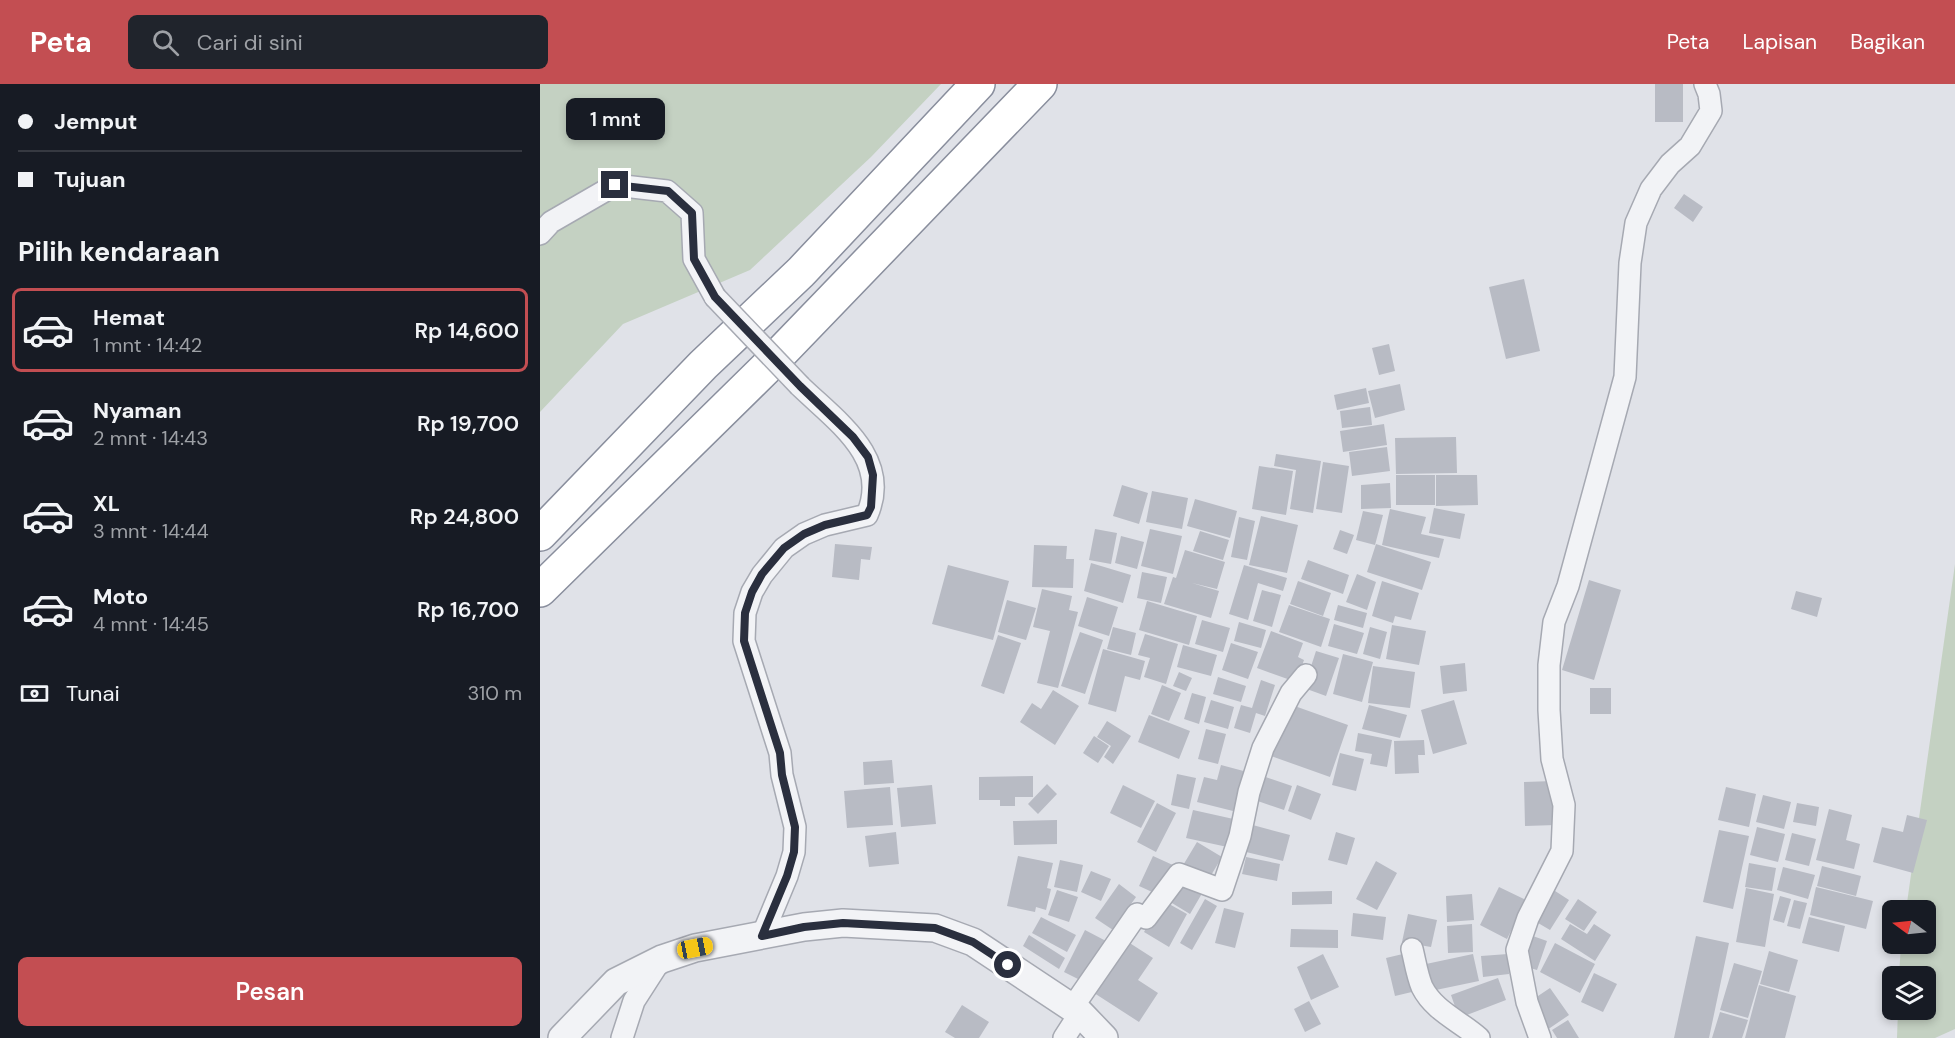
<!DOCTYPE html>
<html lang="id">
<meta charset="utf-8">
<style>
body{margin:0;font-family:"DM Sans",sans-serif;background:#20242c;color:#f1f3f6;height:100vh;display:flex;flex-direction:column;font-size:22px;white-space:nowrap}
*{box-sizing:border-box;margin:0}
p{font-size:20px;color:#9ea1a6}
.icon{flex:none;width:33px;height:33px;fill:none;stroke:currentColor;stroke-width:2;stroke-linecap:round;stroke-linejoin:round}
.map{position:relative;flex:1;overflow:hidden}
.details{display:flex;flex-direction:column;background:#171b24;width:540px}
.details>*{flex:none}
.top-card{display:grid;align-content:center;height:132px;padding:0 18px;background:#171b24}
.needle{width:39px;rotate:285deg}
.fabs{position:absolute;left:1342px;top:816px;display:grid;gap:12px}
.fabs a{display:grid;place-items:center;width:54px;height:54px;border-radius:9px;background:#171b24;box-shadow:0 3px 9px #0003;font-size:30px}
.end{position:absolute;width:27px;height:27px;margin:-14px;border:8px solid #2a2f3e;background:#fff;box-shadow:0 0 0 3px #fff}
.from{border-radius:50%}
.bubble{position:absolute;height:42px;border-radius:9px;background:#171b24;box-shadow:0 3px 9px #0003;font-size:20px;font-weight:600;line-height:42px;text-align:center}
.car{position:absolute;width:18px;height:36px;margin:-18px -9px;border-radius:8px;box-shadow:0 0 4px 2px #0007;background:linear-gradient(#f5c518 24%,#345 0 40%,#f5c518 0 76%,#345 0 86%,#f5c518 0)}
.top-card b{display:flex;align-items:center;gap:21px;height:57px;font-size:22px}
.top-card b+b{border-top:2px solid #363941}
.top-card i{width:15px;height:15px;background:#f1f3f6}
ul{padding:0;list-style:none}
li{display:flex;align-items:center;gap:18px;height:84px;margin:0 12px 9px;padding:0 6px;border:3px solid transparent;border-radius:9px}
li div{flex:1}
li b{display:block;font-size:22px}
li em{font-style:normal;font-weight:600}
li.on{border-color:#c34e52}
li>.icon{width:54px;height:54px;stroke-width:1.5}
h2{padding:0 18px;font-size:27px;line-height:72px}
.pay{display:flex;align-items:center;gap:15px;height:66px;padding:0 18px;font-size:22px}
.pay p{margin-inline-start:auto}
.action{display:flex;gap:12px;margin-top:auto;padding:12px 18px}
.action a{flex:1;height:69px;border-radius:9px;background:#c34e52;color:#fff;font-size:24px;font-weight:600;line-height:69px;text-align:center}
header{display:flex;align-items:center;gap:36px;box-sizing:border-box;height:84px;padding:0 30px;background:#c34e52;color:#fff}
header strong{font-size:28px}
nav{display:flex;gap:33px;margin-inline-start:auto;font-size:21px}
.search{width:420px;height:54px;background:#20242c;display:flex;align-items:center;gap:15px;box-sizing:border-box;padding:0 21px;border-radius:9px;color:#9ea1a6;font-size:22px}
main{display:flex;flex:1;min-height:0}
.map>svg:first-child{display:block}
.green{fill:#c4d1c2}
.building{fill:#b8bbc4}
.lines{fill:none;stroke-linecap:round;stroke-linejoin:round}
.minor-casing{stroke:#a6a9b2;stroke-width:24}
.tertiary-casing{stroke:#a6a9b2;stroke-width:30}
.motorway-casing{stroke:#898e9d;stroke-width:36}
.minor{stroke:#f2f3f6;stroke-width:21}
.tertiary{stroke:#f2f3f6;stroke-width:27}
.motorway{stroke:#fff;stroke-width:33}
.minor-bridge-casing{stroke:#a6a9b2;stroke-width:24;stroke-linecap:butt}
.minor-bridge{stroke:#f2f3f6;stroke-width:21}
.route{stroke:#2a2f3e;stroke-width:8}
</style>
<header>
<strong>Peta</strong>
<div class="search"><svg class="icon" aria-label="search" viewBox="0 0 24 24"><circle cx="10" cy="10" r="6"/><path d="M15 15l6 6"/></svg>Cari di sini</div>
<nav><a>Peta</a><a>Lapisan</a><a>Bagikan</a></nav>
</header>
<main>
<section class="details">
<div class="top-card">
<b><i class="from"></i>Jemput</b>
<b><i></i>Tujuan</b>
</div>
<h2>Pilih kendaraan</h2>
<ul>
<li class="on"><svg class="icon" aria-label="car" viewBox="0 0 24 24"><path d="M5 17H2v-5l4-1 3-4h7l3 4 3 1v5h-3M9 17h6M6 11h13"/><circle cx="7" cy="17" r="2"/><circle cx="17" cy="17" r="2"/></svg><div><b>Hemat</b><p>1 mnt · 14:42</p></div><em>Rp 14,600</em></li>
<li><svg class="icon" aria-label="car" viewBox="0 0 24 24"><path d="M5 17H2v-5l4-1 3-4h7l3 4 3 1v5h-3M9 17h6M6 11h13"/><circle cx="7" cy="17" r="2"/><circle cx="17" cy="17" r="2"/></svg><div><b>Nyaman</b><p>2 mnt · 14:43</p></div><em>Rp 19,700</em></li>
<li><svg class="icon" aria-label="car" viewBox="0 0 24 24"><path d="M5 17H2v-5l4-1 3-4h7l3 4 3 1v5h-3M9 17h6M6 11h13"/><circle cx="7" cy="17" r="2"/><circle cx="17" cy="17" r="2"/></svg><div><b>XL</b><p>3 mnt · 14:44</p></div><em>Rp 24,800</em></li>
<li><svg class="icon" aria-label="car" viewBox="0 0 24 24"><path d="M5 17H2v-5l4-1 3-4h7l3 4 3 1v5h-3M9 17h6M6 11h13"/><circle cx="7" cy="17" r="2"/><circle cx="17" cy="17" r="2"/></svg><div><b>Moto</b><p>4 mnt · 14:45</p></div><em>Rp 16,700</em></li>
</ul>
<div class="pay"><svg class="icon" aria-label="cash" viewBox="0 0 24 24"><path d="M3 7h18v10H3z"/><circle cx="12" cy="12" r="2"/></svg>Tunai<p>310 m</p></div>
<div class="action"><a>Pesan</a></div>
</section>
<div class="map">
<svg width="1415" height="954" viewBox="0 0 1415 954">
<rect width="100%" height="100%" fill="#e0e2e8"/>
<path class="green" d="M0,0h401l-70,73 -121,113 -127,54 -83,88z
M1415,480v465l-20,9h-38l1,-28h28v-34h-27l2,-32h25v-34h-20z"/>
<path class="building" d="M1115,0h28v38h-28z
M1144,110l19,13 -10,15 -19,-14z
M984,195l16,72 -34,8 -17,-72z
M849,260l6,27 -16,4 -7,-27z
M860,300l5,26 -30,8 -7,-27z
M826,304l3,15 -32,7 -3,-15z
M830,323l2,18 -30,3 -2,-17z
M844,340l3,21 -44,7 -3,-21z
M916,353l1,36 -61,1 -1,-36z
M847,363l3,24 -38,5 -3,-24z
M736,370l45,7 -8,52 -23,-4 6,-39 -22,-4z
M783,378l26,4 -7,47 -26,-4z
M719,382l34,5 -7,44 -34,-6z
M856,391h39v30h-39z
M896,391h41l1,30 -42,1z
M850,399l1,25 -30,1v-24z
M582,401l26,8 -9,31 -26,-8z
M612,407l36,7 -6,31 -36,-7z
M655,415l42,12 -7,27 -43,-12z
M894,424l31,6 -5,25 -31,-6z
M850,425l36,8 -5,17 23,5 -5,19 -57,-13z
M823,427l20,4 -8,30 -19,-5z
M721,432l37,9 -11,48 -38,-8z
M699,433l16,4 -8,39 -16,-3z
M555,445l22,4 -6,31 -22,-4z
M610,445l32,7 -9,38 -32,-8z
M800,446l14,5 -7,19 -14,-5z
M660,447l29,9 -6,20 -30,-9z
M581,452l23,6 -7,27 -22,-6z
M295,460l37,3 -2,13 -9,-1 -2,21 -27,-3z
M836,460l55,18 -9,28 -55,-18z
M494,461l33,1 -1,13h8l-1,29 -41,-1z
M645,466l40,12 -8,27 -25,-6 27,8 -8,27 -47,-14 9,-27 3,1z
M768,476l41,15 -6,19 -42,-15z
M551,479l40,12 -8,28 -39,-12z
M408,481l61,16 -16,59 -61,-16z
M704,481l43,13 -4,13 -25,-8 -10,37 -19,-6z
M602,488l25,5 -6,26 -24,-5z
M817,490l19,8 -9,28 -21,-8z
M1049,496l32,10 -27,90 -32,-10z
M758,497l33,12 -8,23 -33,-12z
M842,497l37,12 -8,27 -16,-4 -2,7 -21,-7z
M502,505l30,7 -3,14 9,2 -20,76 -21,-5 13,-52 -17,-4z
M722,506l19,5 -9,32 -19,-6z
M1256,507l26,7 -5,19 -26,-8z
M547,513l31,10 -9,29 -31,-10z
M467,516l29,8 -10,32 -28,-8z
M607,517l50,15 -8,29 -50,-15z
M749,521l41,14 -9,28 -42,-15z
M798,521l29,8 -4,15 -29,-8z
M662,536l28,8 -7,24 -28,-8z
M699,538l27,8 -5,18 -27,-7z
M794,540l30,9 -7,21 -29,-8z
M852,541l34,6 -7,34 -33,-6z
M573,543l23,6 -5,22 -24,-6z
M830,543l17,5 -7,27 -17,-5z
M731,547l32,12 -5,14 6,3 -8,22 -39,-14z
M540,548l23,8 -18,54 -24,-8z
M605,550l33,10 -12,40 -22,-7 6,-19 -12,-3z
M458,551l23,8 -17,51 -23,-8z
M691,559l27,9 -10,27 -26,-9z
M643,561l34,10 -6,21 -34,-9z
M563,565l42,12 -5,19 -15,-4 -9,36 -28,-8z
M776,567l23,7 -13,38 -22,-8z
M803,570l30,8 -11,40 -29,-8z
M925,579l2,28 -24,3 -3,-28z
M833,582l42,6 -5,36 -42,-5z
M639,588l13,6 -6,13 -13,-5z
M678,593l28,9 -5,16 -28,-8z
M721,596l14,5 -10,31 -9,-3 -6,20 -16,-5 7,-23 11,3z
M622,601l19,8 -12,28 -18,-7z
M1050,604h21v26h-21z
M513,606l26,16 -24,39 -35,-23 12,-19 9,6z
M652,609l14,4 -7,27 -15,-5z
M671,616l23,7 -6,22 -24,-7z
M914,616l13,44 -34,10 -12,-44z
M749,620l59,21 -18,52 -59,-21z
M829,621l38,10 -7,23 -38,-9z
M609,631l41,16 -11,28 -41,-17z
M567,637l24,15 -18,28 -9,-7 7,-11 -14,-9z
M666,645l20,5 -8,30 -20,-5z
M818,649l34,7 -5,27 -17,-3 2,-10 -17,-3z
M554,652l15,10 -11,17 -15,-10z
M884,656l1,15h-7l1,18 -24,1 -1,-33z
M800,669l24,6 -8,32 -24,-6z
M352,676l2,23 -30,2 -1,-23z
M681,681l30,8 -10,40 -44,-11 7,-25 13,3z
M637,690l19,4 -7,31 -18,-4z
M720,691l32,11 -8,24 -32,-11z
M493,692v21h-18v9h-15v-6h-21v-23z
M1014,697l2,44 -31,1 -1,-44z
M507,700l10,10 -19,20 -10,-10z
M392,701l4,39 -35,3 -4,-39z
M583,701l32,16 -14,27 -31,-15z
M757,701l24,9 -10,26 -23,-9z
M350,703l3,38 -46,3 -3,-37z
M1186,703l30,7 -7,33 -31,-7z
M1223,711l28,7 -7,27 -28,-7z
M617,719l19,10 -20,39 -19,-10z
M1257,719l22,4 -3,19 -23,-4z
M1289,725l23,6 -6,25 14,4 -6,25 -38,-9z
M653,726l45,10 -6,28 -46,-10z
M1367,731l20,5 -14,53 -40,-11 9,-35 21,5z
M517,736v24l-43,1 -1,-24z
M709,740l41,11 -7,26 -41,-10z
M1217,743l28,7 -7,28 -28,-7z
M1179,746l30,6 -16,73 -30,-7z
M356,748l3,32 -30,3 -4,-31z
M796,748l19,6 -8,27 -19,-5z
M1252,749l24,6 -7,27 -24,-6z
M657,758l25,15 -15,25 -25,-15z
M478,772l35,7 -6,25 4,1 -5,21 -10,-3 -1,5 -28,-6z
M613,772l22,10 -14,30 -22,-10z
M706,773l34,7 -3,17 -35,-7z
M520,776l23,5 -6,27 -23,-5z
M836,777l21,12 -20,37 -21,-11z
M1209,779l27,5 -4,23 -27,-4z
M1282,782l39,10 -5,20 -39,-10z
M1243,783l32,8 -7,24 -31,-9z
M551,787l20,8 -10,22 -20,-9z
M641,792l23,14 -14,24 -23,-14z
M579,800l17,13 -23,33 -18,-12z
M959,803l27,13 -19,39 -27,-14z
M1276,803l57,14 -7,28 -56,-14z
M1206,804l28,6 -9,53 -29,-5z
M1012,805l17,11 -19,30 -17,-10z
M517,806l21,7 -9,25 -21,-7z
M792,807v13l-40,1v-13z
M932,810l2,26 -27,2 -1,-26z
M1240,812l11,3 -7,24 -11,-3z
M665,815l12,7 -25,44 -12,-7z
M1038,815l19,13 -13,19 -19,-12z
M622,816l25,14 -18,33 -25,-15z
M1254,816l13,3 -7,26 -13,-3z
M684,824l20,5 -9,35 -20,-5z
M813,829l33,4 -3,23 -32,-4z
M868,830l29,6 -6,27 -29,-5z
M501,833l35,18 -9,17 -35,-19z
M1269,833l36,9 -6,26 -37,-9z
M932,840l1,28 -25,1 -1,-27z
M1030,840l17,10 7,-10 17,11 -16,26 -34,-22z
M751,845l47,1v18l-48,-1z
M545,846l21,11 -22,41 -20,-10z
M489,851l36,23 -6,11 -36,-23z
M990,851l17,6 -10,29 -17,-5z
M1156,852l33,7 -20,95h-35z
M585,856l28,18 -15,22 20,13 -19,29 -48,-31z
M1015,859l40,21 -15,29 -40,-21z
M1229,867l29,9 -9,32 -29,-8z
M867,869l9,38 -21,5 -9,-38z
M783,870l16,33 -28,13 -14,-33z
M933,870l6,27 -48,10 -5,-27z
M968,870l1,20 -26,3 -2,-21z
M1194,879l28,8 -14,47 -28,-8z
M1054,889l23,11 -14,28 -22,-10z
M958,894l8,22 -47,18 -8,-23z
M1219,901l37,11 -11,42h-40z
M1010,904l19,27 -22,15 -18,-28z
M769,917l12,23 -16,8 -11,-23z
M422,921l27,17 -10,16h-24l-10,-6z
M1180,928l28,8 -6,18h-30z
M1028,936l11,18h-22l-5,-8z"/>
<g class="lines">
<defs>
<path id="minor" d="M0,150l11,-12 64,-37 52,6 25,22 2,46 21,38
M222,852l25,-60 7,-24 1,-25 -13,-52 -2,-22 -36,-112 1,-28 7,-21 10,-17 22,-27 20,-14 21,-9 42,-10c25,-57 -31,-94 -67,-129
M872,865c3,12 5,26 10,38 12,24 38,34 57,51
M532,924l65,-94 9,4 33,-44 43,16 18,-54 9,-44 14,-44 28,-55 15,-18
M82,954l12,-37 27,-42
M524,954l16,-25
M1000,954l-13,-36 -10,-52 11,-32 34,-67 2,-46 -12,-46 -3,-49v-45l5,-43 14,-36 57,-209 5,-114 6,-40 15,-34 19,-25 20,-18 21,-35 -2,-17 -4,-10"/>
<path id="tertiary" d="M22,954l54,-56 46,-23 33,-11 109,-21 39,-4 92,5 38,14 107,71 24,25"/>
<path id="motorway" d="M0,450l163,-169 98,-93 177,-188
M0,506l228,-224 272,-282"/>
</defs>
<use href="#minor" class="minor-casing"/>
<use href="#tertiary" class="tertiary-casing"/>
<use href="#motorway" class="motorway-casing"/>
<use href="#minor" class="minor"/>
<use href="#tertiary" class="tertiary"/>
<use href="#motorway" class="motorway"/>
<defs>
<path id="minor-bridge" d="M175,213l85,89"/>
</defs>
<use href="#minor-bridge" class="minor-bridge-casing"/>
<use href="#minor-bridge" class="minor-bridge"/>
</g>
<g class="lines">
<path class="route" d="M75,101l53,6 24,22 2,46 21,38 85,89 53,51 15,20 5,18 -2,32 -4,8 -42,10 -21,9 -20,14 -22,26 -10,18 -7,21 -1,28 36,112 2,22 13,52 -1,25 -7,24 -25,60 42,-9 39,-4 92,5 38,14 35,23"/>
</g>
</svg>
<div class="fabs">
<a><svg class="needle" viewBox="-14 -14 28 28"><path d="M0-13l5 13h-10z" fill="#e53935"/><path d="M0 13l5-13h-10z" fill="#9ea1a6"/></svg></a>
<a><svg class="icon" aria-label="layers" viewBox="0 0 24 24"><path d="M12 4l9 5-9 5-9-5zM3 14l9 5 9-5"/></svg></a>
</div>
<i class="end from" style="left:468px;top:881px"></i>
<i class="end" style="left:75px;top:101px"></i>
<div class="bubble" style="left:26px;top:14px;width:99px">1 mnt</div>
<i class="car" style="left:155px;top:864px;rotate:79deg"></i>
</div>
</main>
